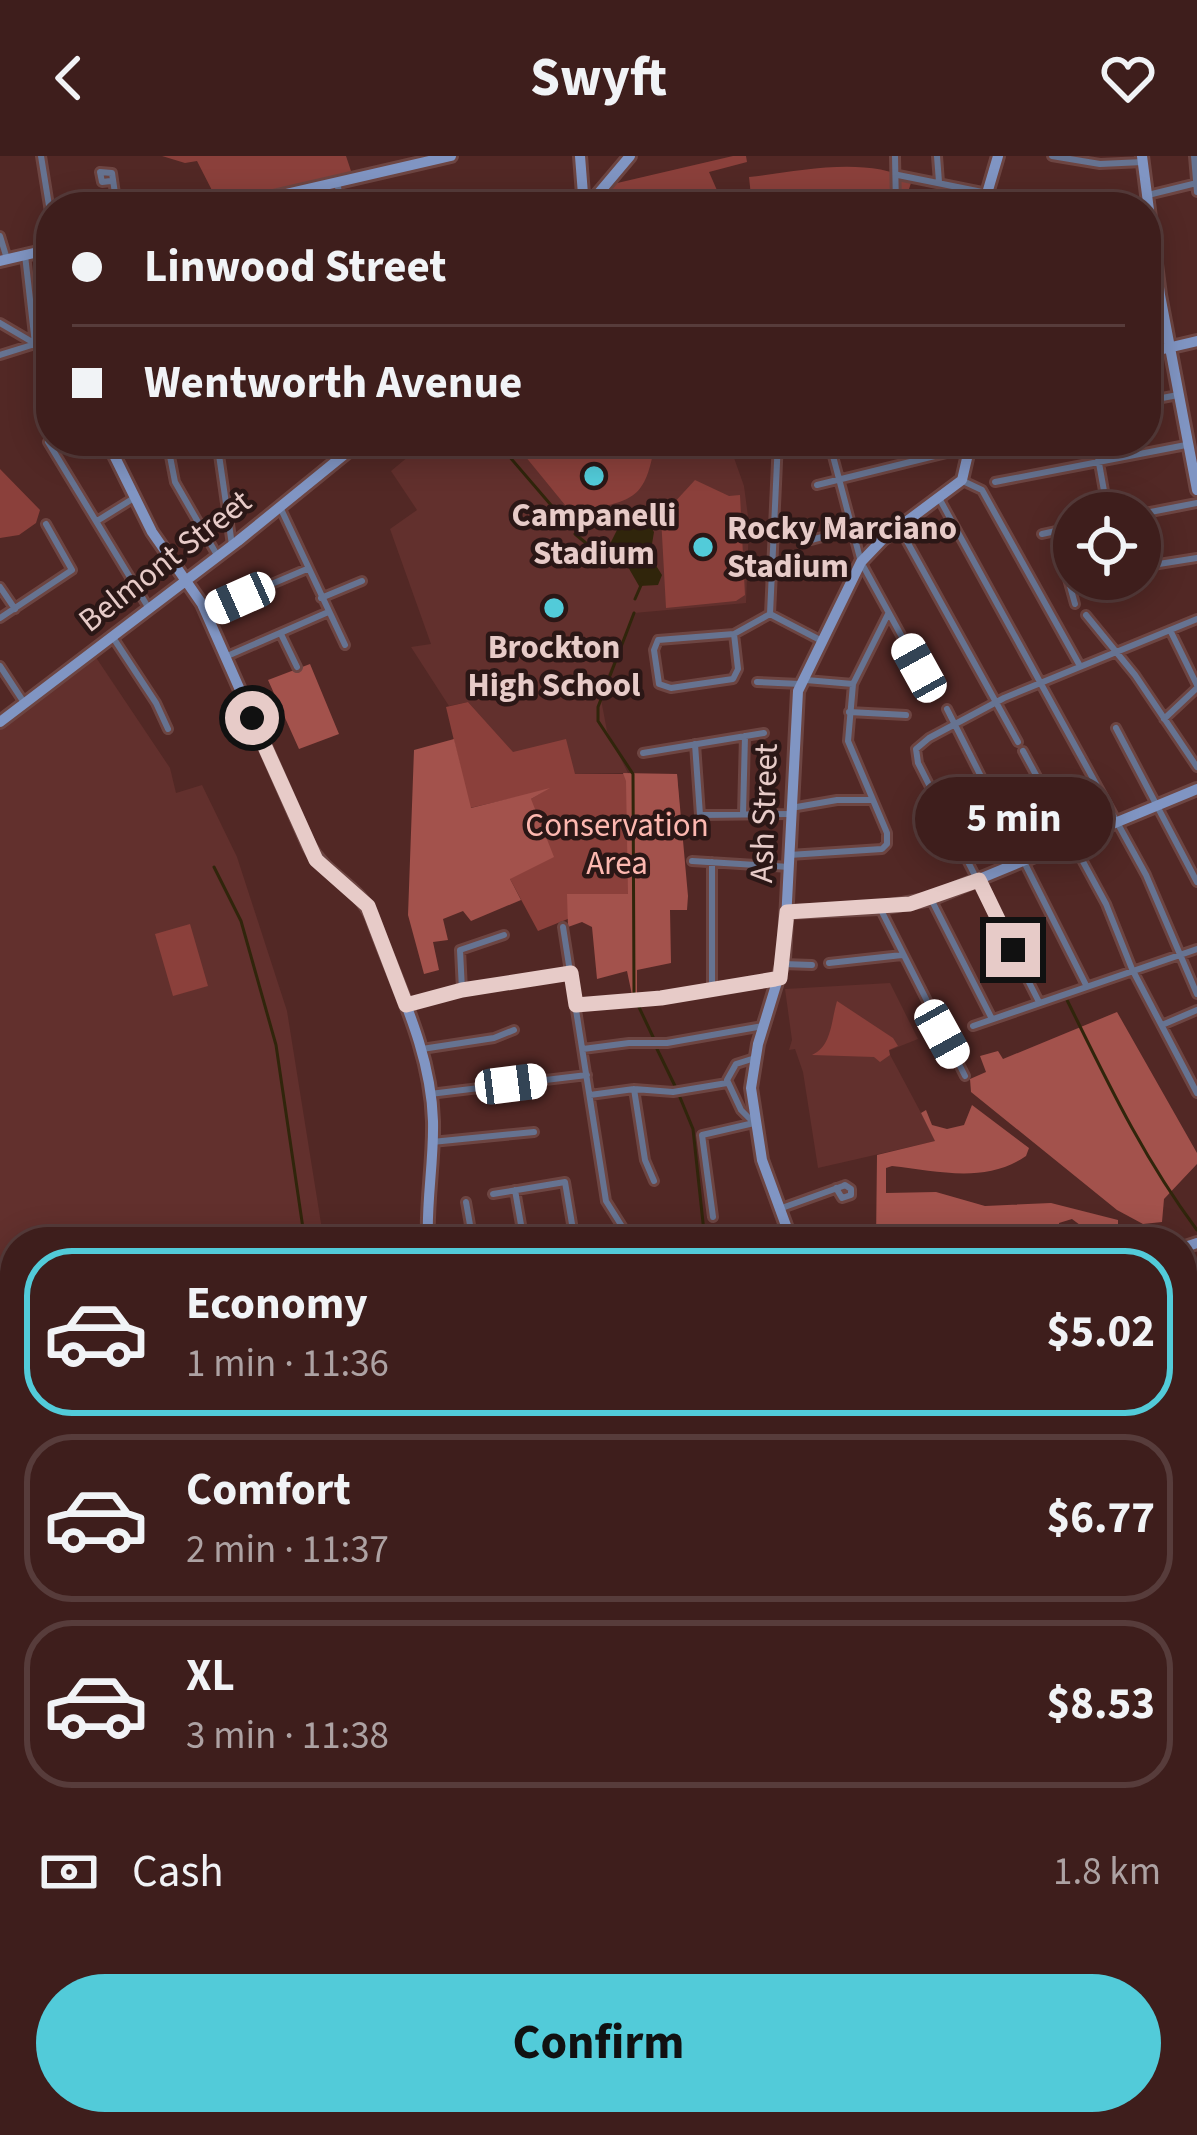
<!DOCTYPE html>
<meta charset="utf-8">
<style>
body{margin:0;font-family:"Source Sans 3",sans-serif;background:#452725;color:#f1f3f6;height:100vh;display:flex;flex-direction:column;font-size:45px;white-space:nowrap}
*{box-sizing:border-box;margin:0}
p{font-size:39px;color:#ada2a3}
.icon{flex:none;width:66px;height:66px;fill:none;stroke:currentColor;stroke-width:2;stroke-linecap:round;stroke-linejoin:round}
.map{position:relative;flex:1;overflow:hidden}
.sheet{position:absolute;left:0px;top:1071px;width:1197px;height:909px;display:flex;flex-direction:column;background:#3e1e1c;border-radius:48px 48px 0 0;box-shadow:0 6px 30px #0003,0 0 0 3px #573c3b}
.sheet>*{flex:none}
.guide{position:absolute;left:36px;top:36px;width:1125px;height:264px;border-radius:48px;box-shadow:0 6px 30px #0003,0 0 0 3px #573c3b;display:grid;align-content:center;height:264px;padding:0 36px;background:#3e1e1c}
.buttons{position:absolute;left:1053px;top:336px;display:grid;gap:24px}
.buttons a{display:grid;place-items:center;width:108px;height:108px;border-radius:50%;background:#3e1e1c;box-shadow:0 6px 30px #0003,0 0 0 3px #573c3b;font-size:60px}
.end{position:absolute;width:54px;height:54px;margin:-27px;border:15px solid #e7cbc8;background:#111;box-shadow:0 0 0 6px #111}
.from{border-radius:50%}
.bubble{position:absolute;height:84px;border-radius:42px;background:#3e1e1c;box-shadow:0 6px 30px #0003,0 0 0 3px #573c3b;font-size:39px;font-weight:700;line-height:84px;text-align:center}
.car{position:absolute;width:36px;height:72px;margin:-36px -18px;border-radius:15px;box-shadow:0 0 9px 3px #0007;background:linear-gradient(#fff 24%,#345 0 40%,#fff 0 76%,#345 0 86%,#fff 0)}
.guide b{display:flex;align-items:center;gap:42px;height:114px;font-size:45px}
.guide b+b{border-top:3px solid #573c3b}
.guide i{width:30px;height:30px;background:#f1f3f6}
ul{padding:21px 0 0;list-style:none}
li{display:flex;align-items:center;gap:36px;height:168px;margin:0 24px 18px;padding:0 12px;border:6px solid #573c3b;border-radius:48px}
li div{flex:1}
li b{display:block;font-size:45px}
li em{font-style:normal;font-weight:700}
li.selected{border-color:#52cbd9}
li>.icon{width:108px;height:108px;stroke-width:1.5}
.pay{display:flex;align-items:center;gap:30px;height:132px;padding:0 36px;font-size:45px}
.pay p{margin-inline-start:auto}
.action{display:flex;gap:24px;margin-top:auto;padding:24px 36px}
.action a{flex:1;height:138px;border-radius:72px;background:#52cbd9;color:#111;font-size:48px;font-weight:700;line-height:138px;text-align:center}
header{display:flex;justify-content:space-between;align-items:center;height:156px;padding:0 36px;background:#3e1e1c;font-size:54px;font-weight:700}
.map>svg:first-child{display:block}
.built{fill:#62302d}
.green{fill:#8b403b}
.forest{fill:#a3524c}
.water{fill:#30250b}
.lines{fill:none;stroke-linecap:round;stroke-linejoin:round}
.stream{stroke:#30250b;stroke-width:3}
.street-casing{stroke:#6d4542;stroke-width:12}
.secondary-casing{stroke:#6d4542;stroke-width:16}
.street{stroke:#667391;stroke-width:6}
.secondary{stroke:#8095c3;stroke-width:10}
.route{stroke:#e7cbc8;stroke-width:15}
.poi-dot{fill:#52cbd9;stroke:#2b1716;stroke-width:4.5}
.labels{text-anchor:middle;dominant-baseline:central;stroke-width:9;stroke-linejoin:round;paint-order:stroke}
.poi-label{font-size:33px;font-weight:bold;fill:#e7cbc8;stroke:#2b1716}
.street-label{font-size:33px;fill:#e7cbc8;stroke:#2b1716}
.park-label{font-size:33px;fill:#fdb8b0;stroke:#2b1716}
</style>
<header><svg class="icon" aria-label="back" viewBox="0 0 24 24"><path d="M15 5l-7 7 7 7"/></svg>Swyft<svg class="icon" aria-label="heart" viewBox="0 0 24 24"><path d="M12 20l-8-8c-3-5 5-10 8-4 3-6 11-1 8 4z"/></svg></header>
<div class="map">
<svg width="1197" height="1979" viewBox="0 0 1197 1979">
<rect width="100%" height="100%" fill="#522825"/>
<path class="built" d="M398,285h267l22,12 7,-12h34l16,45 5,38 -3,79 -112,10 -34,81 7,37 21,42 -53,1 -63,-22 -44,-50 -19,4 -38,-59 20,-3 -41,-115 27,-19 -26,-39 18,-15z
M95,500l75,112 6,25 26,-8 35,72 50,154 37,231h-140l-11,-14 -55,14h-103v137h-15v-649z
M890,827l28,56 -30,12 48,90 -118,27 -15,-96 -8,-23 -6,1 3,-10 -7,-51z"/>
<path class="green" d="M162,0h184l6,18 -132,32 -23,-45 -12,2z
M733,0h13l1,6 -38,10 14,32 28,-8 -2,-19c53,-6 115,-21 163,3l-9,27h-308l18,-23z
M539,285h116c-10,69 -28,55 -81,75l-49,-60z
M0,313l40,41 -4,13 -17,12 -19,3z
M695,324l34,16 11,-1 5,100 -9,6 -70,7 -5,-91z
M468,546l45,50 53,-13 9,35h102l10,136h-97l-52,21 -28,-52 21,-80 13,-8 -74,17 -24,-101z
M190,768l18,62 -35,10 -18,-62z
M837,845l56,37 5,8 -9,4 1,5 -10,7 -6,-5 -62,-2c20,-9 19,-34 25,-54z
M1197,1274v398l-15,-3v-390z
M509,1965h266l4,7 17,7h-275z"/>
<path class="forest" d="M310,508l29,70 -40,15 -31,-69z
M454,583l17,69 79,-20 -19,11 23,58 -44,22 11,21 -50,21 -8,-10 -20,8 5,21 -15,2 6,28 -15,4 -16,-59 6,-165z
M623,617l54,1 11,122 -1,14h-17l1,53 -34,7v25h-5l-5,-24 -30,8 -5,-52 -10,-5 -14,5 -1,-33h61l-2,-113z
M1117,856l80,141v11l-33,35 -2,23 -19,2 -26,-14 -146,-118 -1,-13 16,-7 -6,-16 18,-5 5,8z
M972,949l57,43 -3,8c-41,28 -88,15 -134,10l-6,2v25l50,-1 49,14 66,-3 67,17v22l-35,-5 -3,-12 -8,-6 -13,4 1,14 -36,1 -1,4h-147l1,-87 58,-14 -14,-28 5,-3 6,15 15,4 17,-4z
M1191,1133l6,8v133l-15,5v-111z"/>
<path class="water" d="M638,365l10,2 6,9 -4,24 12,19 -4,10 -19,1 -15,-26 -7,1 -11,-8 -13,-3 16,-4 8,-16z"/>
<g class="lines">
<path class="stream" d="M496,285l73,85
M575,378l17,14
M635,443l7,-16
M634,457l-36,94v14l35,53 1,219
M214,711l27,54 35,124 29,197
M1066,842c40,81 77,160 131,232
M637,847l17,36
M657,893l18,37
M679,939l14,34 11,103 5,10
M1182,1184l15,-60
M1182,1336l15,22
M1182,1718l15,-16
M771,1965l1,6 15,8
M1111,1979v-14"/>
<defs>
<path id="street" d="M41,0l10,62
M895,0l1,51
M937,0l2,26
M1052,0l48,8 43,-2
M1194,0l3,36
M898,19l89,18
M111,25l-9,1 -2,-10 12,1 5,34
M337,26l5,25
M1148,39l49,-12
M985,44l28,7
M0,80l7,23
M0,167l51,30
M0,199l35,-11 -10,-89
M1146,245l32,-6
M167,285l8,41 42,73
M217,285l15,104
M829,285l32,121 58,106 17,22
M1095,285l13,72
M48,286l100,165
M963,325l19,9 98,176
M995,326l191,-37
M817,329l150,-37
M939,342l207,377 51,119
M280,351l65,138
M1140,358l57,-11
M97,365l37,-23
M899,371l119,215
M1042,378l32,-7
M811,384l41,-11
M1140,411l57,-9
M1068,423l7,25
M0,431l15,22
M321,442l41,-17
M206,456l101,-43
M770,458l8,-173
M770,458l50,26
M1086,459l49,60 62,92
M0,462l72,-48 -26,-46
M1170,474l27,55
M281,478l16,33
M734,478l4,35 -5,10 -62,9 -12,-4 -5,-34 4,-10z
M734,478l36,-20
M112,480l44,67 12,26
M225,501l101,-44
M0,510l23,35
M806,524l47,4 35,-70
M757,526l43,2
M947,553l139,276
M849,556l57,3
M1164,563l33,-31
M1116,572l81,154
M695,588l5,71 91,-1
M1023,595l83,153 26,65 65,124
M643,597l121,-20
M791,652l46,-8h34
M743,658l2,-78
M789,699l93,-6 5,-5v-11l-39,-92 5,-57
M692,705l97,6
M712,706v127
M931,743l61,120
M880,752l85,168
M563,771l43,274 17,27 3,14
M829,807l73,-8
M783,808l29,1
M462,834l-2,-40 44,-15
M1039,846l-121,-239 -2,-14 13,-11 75,-40 193,-79
M406,849l56,-15 109,-17
M576,849l85,-7 119,-20
M1162,869l35,-15
M973,870l224,-77
M422,893l72,-11 20,-8
M583,893l46,-6h38l96,-17
M634,933l11,71 9,21
M430,938l157,-19
M590,939l44,-6 39,3 54,-9
M754,967l-13,-13 -14,-30 9,-16 19,-6
M432,986l102,-10
M515,1034l9,52
M493,1038l72,-12 10,60
M466,1046l7,40
M779,1053l64,-23 2,-1 6,4v6l-9,3 -6,-10
M713,1061l-11,-82 52,-12
M189,1979l5,-14"/>
<path id="secondary" d="M580,0l4,51
M1142,0l18,139 37,195
M230,51l221,-51
M587,51l43,-51
M983,51l15,-51
M0,105l51,-12
M1146,197l51,-12
M107,285l45,91 50,72 107,242c17,30 50,40 63,71 24,67 59,132 61,204 1,41 -7,81 -5,121
M0,566l238,-181 123,-100
M787,756l93,-4 51,-9 266,-110
M792,1086l-30,-82 -11,-72 7,-44 26,-85 14,-268 63,-129 22,-23 79,-59 9,-39
M1182,1092l15,-5
M0,1230l15,-1
M103,1965l3,14"/>
</defs>
<use href="#street" class="street-casing"/>
<use href="#secondary" class="secondary-casing"/>
<use href="#street" class="street"/>
<use href="#secondary" class="secondary"/>
</g>
<g class="lines">
<path class="route" d="M252,562l64,142 52,46 38,99 56,-15 109,-17 5,32 85,-7 114,-19 5,-1 7,-66 123,-8 69,-24 34,70"/>
</g>
<g class="poi-dot">
<circle cx="594" cy="320" r="12"/>
<circle cx="703" cy="391" r="12"/>
<circle cx="554" cy="452" r="12"/>
</g>
<g class="labels">
<g class="poi-label">
<text x="594" y="359">Campanelli<tspan x="594" dy="38">Stadium</tspan></text>
<text x="727" y="372" text-anchor="start">Rocky Marciano<tspan x="727" dy="38">Stadium</tspan></text>
<text x="554" y="491">Brockton<tspan x="554" dy="38">High School</tspan></text>
</g>
<g class="street-label">
<text transform="translate(165 405) rotate(-38)">Belmont Street</text>
<text transform="translate(764 657) rotate(-88)">Ash Street</text>
</g>
<g class="park-label">
<text x="617" y="669">Conservation<tspan x="617" dy="38">Area</tspan></text>
</g>
</g>
</svg>
<div class="buttons">
<a><svg class="icon" aria-label="locate" viewBox="0 0 24 24"><circle cx="12" cy="12" r="6"/><path d="M12 2v4M12 18v4M2 12h4M18 12h4"/></svg></a>
</div>
<i class="end from" style="left:252px;top:562px"></i>
<i class="end" style="left:1013px;top:794px"></i>
<div class="bubble" style="left:915px;top:621px;width:198px">5 min</div>
<i class="car" style="left:240px;top:442px;rotate:246deg"></i>
<i class="car" style="left:919px;top:512px;rotate:331deg"></i>
<i class="car" style="left:942px;top:878px;rotate:151deg"></i>
<i class="car" style="left:511px;top:928px;rotate:83deg"></i>
<div class="guide">
<b><i class="from"></i>Linwood Street</b>
<b><i></i>Wentworth Avenue</b>
</div>
<section class="sheet">
<ul>
<li class="selected"><svg class="icon" aria-label="car" viewBox="0 0 24 24"><path d="M5 17H2v-5l4-1 3-4h7l3 4 3 1v5h-3M9 17h6M6 11h13"/><circle cx="7" cy="17" r="2"/><circle cx="17" cy="17" r="2"/></svg><div><b>Economy</b><p>1 min · 11:36</p></div><em>$5.02</em></li>
<li><svg class="icon" aria-label="car" viewBox="0 0 24 24"><path d="M5 17H2v-5l4-1 3-4h7l3 4 3 1v5h-3M9 17h6M6 11h13"/><circle cx="7" cy="17" r="2"/><circle cx="17" cy="17" r="2"/></svg><div><b>Comfort</b><p>2 min · 11:37</p></div><em>$6.77</em></li>
<li><svg class="icon" aria-label="car" viewBox="0 0 24 24"><path d="M5 17H2v-5l4-1 3-4h7l3 4 3 1v5h-3M9 17h6M6 11h13"/><circle cx="7" cy="17" r="2"/><circle cx="17" cy="17" r="2"/></svg><div><b>XL</b><p>3 min · 11:38</p></div><em>$8.53</em></li>
</ul>
<div class="pay"><svg class="icon" aria-label="cash" viewBox="0 0 24 24"><path d="M3 7h18v10H3z"/><circle cx="12" cy="12" r="2"/></svg>Cash<p>1.8 km</p></div>
<div class="action"><a>Confirm</a></div>
</section>
</div>
